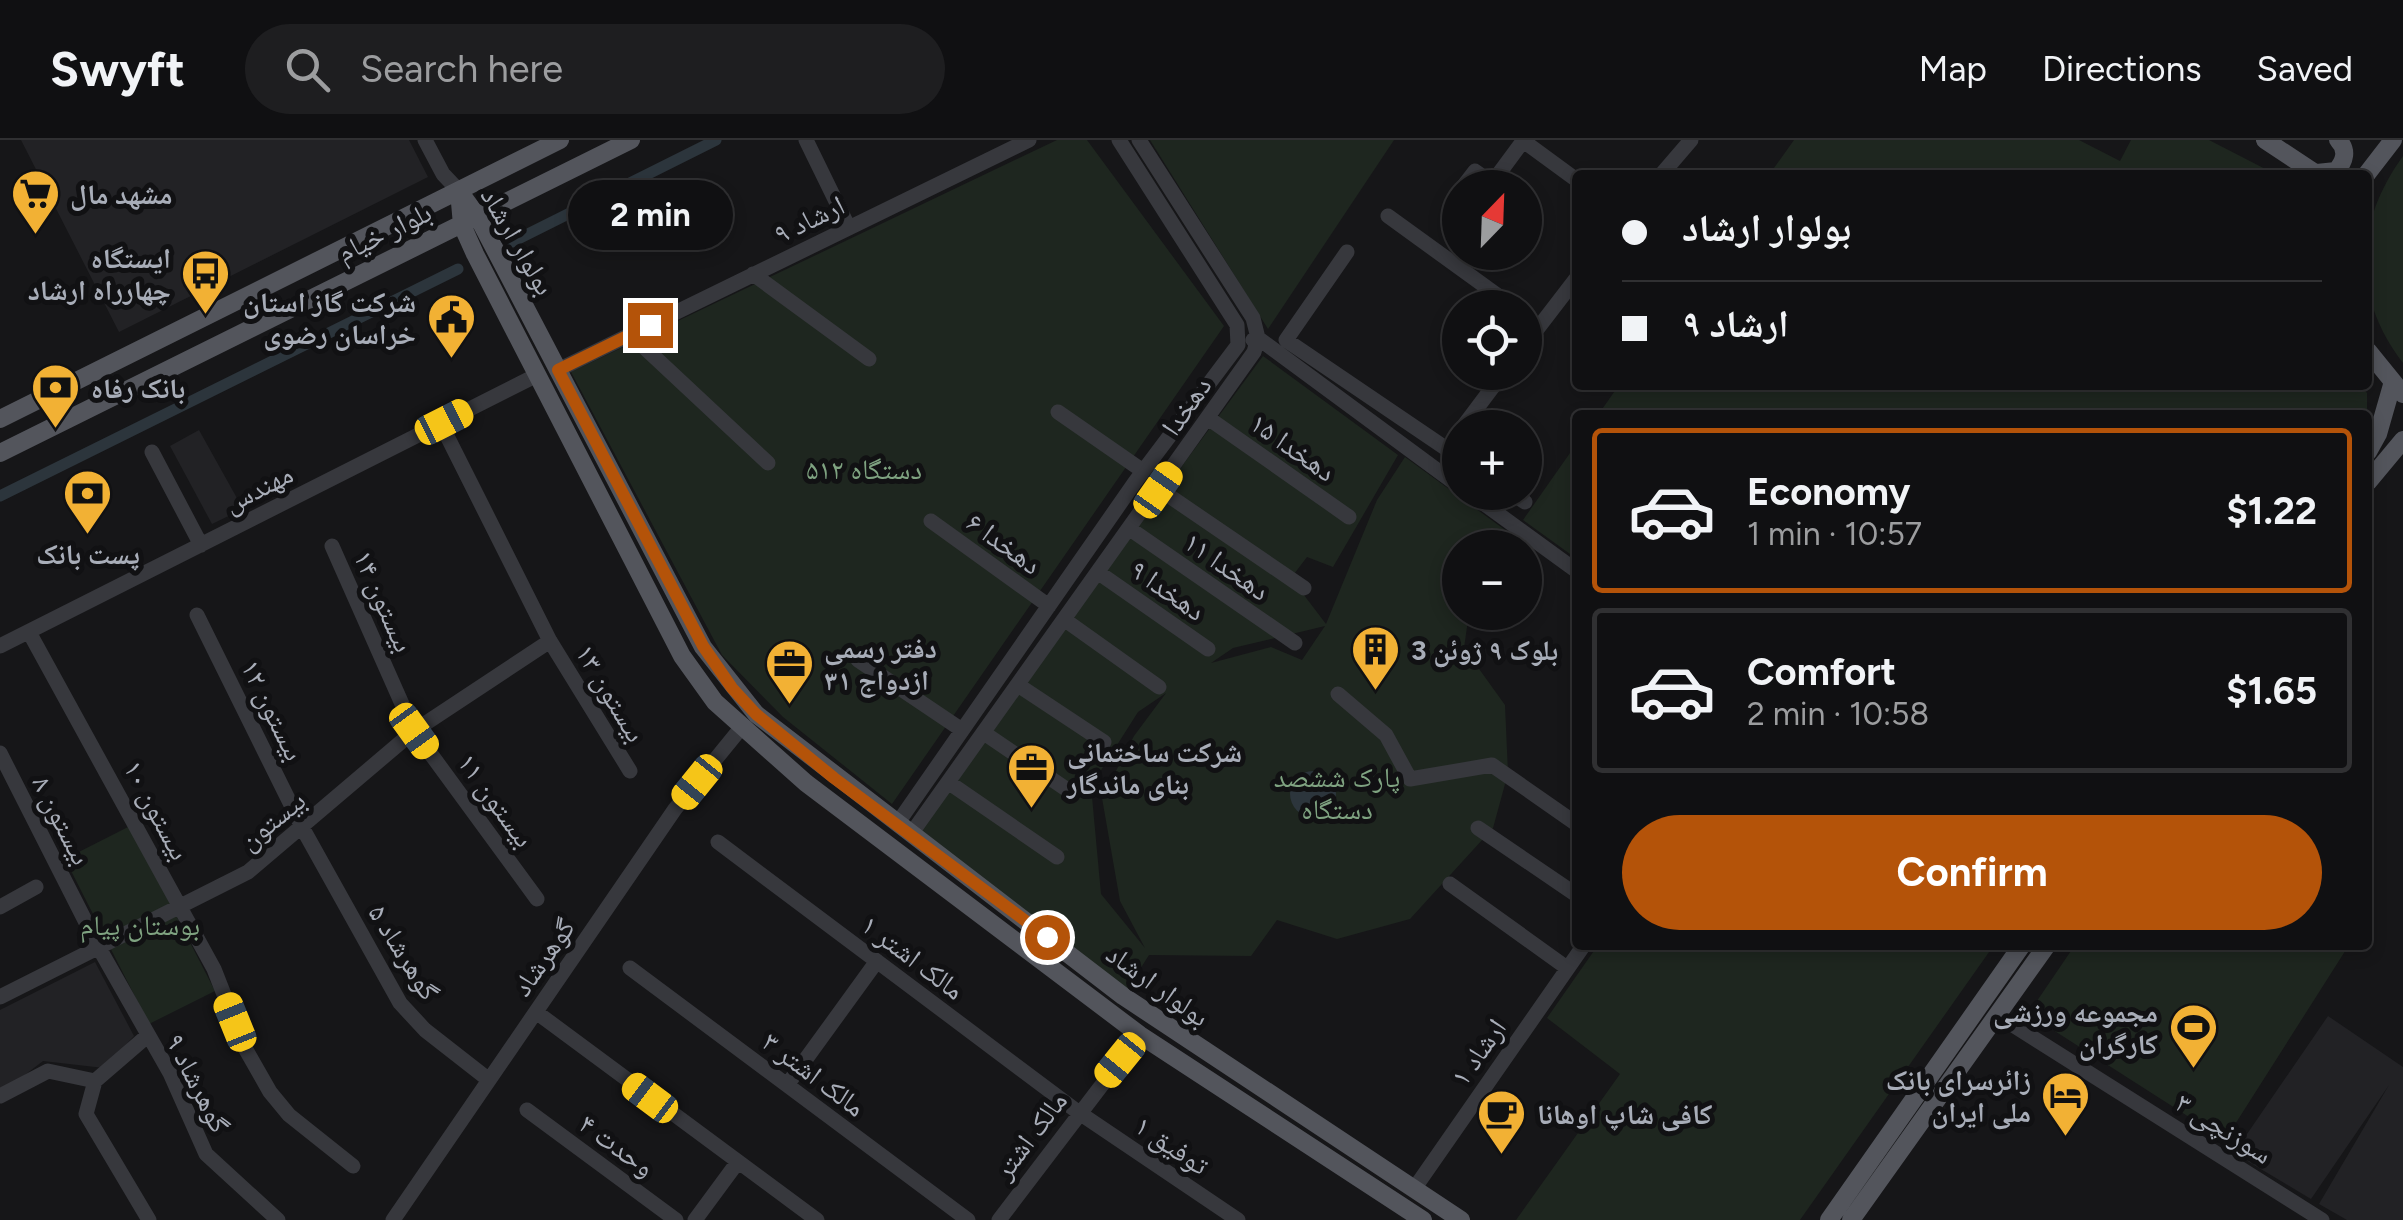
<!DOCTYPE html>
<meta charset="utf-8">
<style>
body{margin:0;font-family:Figtree,"Noto Naskh Arabic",sans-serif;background:#1e1e20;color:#f1f3f6;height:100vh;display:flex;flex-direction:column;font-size:38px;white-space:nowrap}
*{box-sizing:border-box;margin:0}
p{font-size:32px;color:#9c9d9f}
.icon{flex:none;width:55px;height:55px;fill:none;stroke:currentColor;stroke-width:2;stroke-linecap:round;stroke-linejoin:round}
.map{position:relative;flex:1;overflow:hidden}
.side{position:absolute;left:1572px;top:270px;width:800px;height:540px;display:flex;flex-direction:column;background:#101012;border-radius:10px;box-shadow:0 5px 15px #0003,0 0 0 2px #303032}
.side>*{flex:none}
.hud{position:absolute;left:1572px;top:30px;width:800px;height:220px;border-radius:10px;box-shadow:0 5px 15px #0003,0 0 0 2px #303032;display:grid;align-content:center;height:220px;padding:0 50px;background:#101012}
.needle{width:65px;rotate:23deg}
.fabs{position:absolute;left:1442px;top:30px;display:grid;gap:20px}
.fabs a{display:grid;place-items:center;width:100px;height:100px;border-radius:50%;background:#101012;box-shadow:0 5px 15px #0003,0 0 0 2px #303032;font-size:50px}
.end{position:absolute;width:45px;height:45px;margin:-22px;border:12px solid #b45309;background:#fff;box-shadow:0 0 0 5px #fff}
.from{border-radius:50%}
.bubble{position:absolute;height:70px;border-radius:35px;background:#101012;box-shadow:0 5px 15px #0003,0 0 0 2px #303032;font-size:32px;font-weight:700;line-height:70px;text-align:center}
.car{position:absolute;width:30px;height:60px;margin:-30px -15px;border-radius:12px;box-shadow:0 0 8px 2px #0007;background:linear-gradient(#f5c518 24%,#345 0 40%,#f5c518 0 76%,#345 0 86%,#f5c518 0)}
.hud b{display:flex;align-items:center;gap:35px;height:95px;font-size:38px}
.hud b+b{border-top:2px solid #303032}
.hud i{width:25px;height:25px;background:#f1f3f6}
ul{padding:18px 0 0;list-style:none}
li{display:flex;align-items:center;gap:30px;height:165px;margin:0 20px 15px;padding:0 30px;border:5px solid #303032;border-radius:10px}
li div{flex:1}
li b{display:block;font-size:38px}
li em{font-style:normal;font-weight:700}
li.active{border-color:#b45309}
li>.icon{width:90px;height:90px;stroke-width:1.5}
.button{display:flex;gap:20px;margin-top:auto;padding:20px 50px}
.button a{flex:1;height:115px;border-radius:60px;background:#b45309;color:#fff;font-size:40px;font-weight:700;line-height:115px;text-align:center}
header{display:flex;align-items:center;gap:60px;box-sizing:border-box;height:140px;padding:0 50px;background:#101012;border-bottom:2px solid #303032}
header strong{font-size:48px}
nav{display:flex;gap:55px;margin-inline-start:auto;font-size:35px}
.search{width:700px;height:90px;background:#1e1e20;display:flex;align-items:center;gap:25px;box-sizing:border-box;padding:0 35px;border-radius:55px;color:#9c9d9f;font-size:38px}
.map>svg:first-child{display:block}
.built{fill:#222225}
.green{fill:#1e261f;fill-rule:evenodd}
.water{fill:#2c353c}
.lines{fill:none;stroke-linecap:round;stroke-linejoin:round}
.canal{stroke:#2c353c;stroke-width:11}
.minor{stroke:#37383d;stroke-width:15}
.major{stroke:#53555c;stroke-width:18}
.route{stroke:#b45309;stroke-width:12}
.labels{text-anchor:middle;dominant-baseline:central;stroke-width:10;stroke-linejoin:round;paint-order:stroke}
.poi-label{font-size:28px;font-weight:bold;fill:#a8adb8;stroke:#111113;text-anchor:start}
.street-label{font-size:28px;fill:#a8adb8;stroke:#111113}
.park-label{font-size:28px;fill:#7fa381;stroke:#111113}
</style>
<header>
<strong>Swyft</strong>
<div class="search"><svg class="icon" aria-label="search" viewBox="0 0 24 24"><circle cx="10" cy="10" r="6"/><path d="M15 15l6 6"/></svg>Search here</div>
<nav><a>Map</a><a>Directions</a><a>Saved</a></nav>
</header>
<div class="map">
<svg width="2403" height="1080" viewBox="0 0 2403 1080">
<rect width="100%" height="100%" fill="#161618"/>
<path class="built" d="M21,0h388l19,37 -309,155z
M199,290l44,79 -31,15 -42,-78z
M95,822l39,74 -30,32 -61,-7 -43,33v-84z
M2328,876l75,51v153h-56l-28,-16 70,-119 -78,114 -77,-46z"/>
<path class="green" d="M1057,0h30l137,186 -332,478 -109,-87 -61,-62 -151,-283z
M1150,0h244l-126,189z
M1794,0h285l41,21 11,-21h78l68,35h-508z
M2403,16v207c-51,-67 -49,-139 0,-207z
M1263,216l135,99 -65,112 -26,-10 -16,21 35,46 51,-124 28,-43 107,78 -10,12 -42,1v64l9,1 -5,35 41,57 3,68 -15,55 -83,91 -73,20 -60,-19 -26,36 -102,-1 -26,41 -212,-162zM1325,486l-23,34 -31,-13 -60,16 22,-15zM1166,553l-32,43 -32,62 18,103 25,47 -44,-54 -10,-108 47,-74z
M1619,245h740l8,8v22h-769z
M1577,303l1,116h-1l-54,-39z
M130,686l85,165 -66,33 -84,-165z
M1598,805h396l-194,275h-284l104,-146 -73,-56z
M2075,805h274l-124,195 -197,-126z"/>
<path class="water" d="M1290 654a23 23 0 1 1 46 0a23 23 0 1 1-46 0Z"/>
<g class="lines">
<path class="canal" d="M512,102l204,-102
M0,356l458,-227"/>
<path class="minor" d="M425,0l18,34 16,17
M806,0l43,88
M1522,0l56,41
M1661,35l30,-35
M1492,43l31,-42
M1462,48l13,-17 24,17
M1460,50l-7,11 7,6
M1388,76l127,92
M1347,112l-61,88 174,118
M753,134l116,85
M631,195l137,128
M1253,200l5,-2 202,149
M1525,205l53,-69
M558,230l471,-230
M1058,272l85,59
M1208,278l141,99
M441,284l109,217 80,130
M1462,288l42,-56
M152,312l49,93
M1159,349l145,99
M1468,352l110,80
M1510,352l15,10
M931,381l118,85
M1130,389l165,114
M332,406l82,185 123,168
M1099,433l109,76
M197,475l106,214 97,174 25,27 64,50
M1065,480l94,67
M29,492l185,337 31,79 25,44 19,23 64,51
M0,506l537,-271
M858,520l104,70
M1018,545l86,57
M1338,554l48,41 24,44 82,-14 86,60
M984,593l88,60
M0,613l99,195 71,125 36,81 72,66
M948,642l109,75
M897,684l238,-342 103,-137 -1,-20 -118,-185
M1478,688l100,68
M911,694l343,-482 4,-14 -5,-20 -114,-178
M718,702l360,270 160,108
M1450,744l117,84
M0,767l36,-20
M630,828l338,252
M0,857l248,-125 166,-141 136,-90
M536,872l281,208
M1997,875l325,205
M146,897l-51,44 -9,33 63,106
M787,945l90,-124
M0,956l48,-25 47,10
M527,970l149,110
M1414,1049l170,-244
M393,1080l282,-411 66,-81
M695,1080l42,-57
M999,1080l141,-185"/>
<path class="major" d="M2265,0l53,35
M2317,33l19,-2c9,-10 12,-21 2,-31
M2366,35l27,-35
M459,51l19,26 225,430 53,67 367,282 338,224
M459,51l3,34 13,29 207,402 33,46 91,81 334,252 283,185
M2368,211l35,43
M0,279l560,-279
M2368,312l10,-18 14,-49
M0,313l631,-313
M2368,342l35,-42
M1829,1080l193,-275
M1851,1080l196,-275"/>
</g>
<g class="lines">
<path class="route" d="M650,185l-92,45 145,276 29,42 24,26 78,64 213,159"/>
</g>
<defs>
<symbol id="supermarket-pin" viewBox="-11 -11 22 30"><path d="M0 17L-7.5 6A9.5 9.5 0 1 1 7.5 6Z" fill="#f2b134" stroke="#111113"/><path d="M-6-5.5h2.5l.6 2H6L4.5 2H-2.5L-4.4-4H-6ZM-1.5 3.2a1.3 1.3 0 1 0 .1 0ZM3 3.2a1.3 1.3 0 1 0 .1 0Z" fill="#111"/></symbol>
<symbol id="bus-pin" viewBox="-11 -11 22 30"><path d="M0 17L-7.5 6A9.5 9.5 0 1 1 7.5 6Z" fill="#f2b134" stroke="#111113"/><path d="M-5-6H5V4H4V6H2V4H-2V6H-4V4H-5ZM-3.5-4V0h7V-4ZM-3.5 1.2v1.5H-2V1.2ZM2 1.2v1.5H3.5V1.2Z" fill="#111"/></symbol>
<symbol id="civic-pin" viewBox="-11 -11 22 30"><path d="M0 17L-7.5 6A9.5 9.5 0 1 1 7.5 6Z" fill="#f2b134" stroke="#111113"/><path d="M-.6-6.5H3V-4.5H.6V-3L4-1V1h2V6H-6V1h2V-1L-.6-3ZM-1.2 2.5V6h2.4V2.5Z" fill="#111"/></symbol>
<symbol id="bank-pin" viewBox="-11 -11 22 30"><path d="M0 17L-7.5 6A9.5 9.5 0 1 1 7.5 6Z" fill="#f2b134" stroke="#111113"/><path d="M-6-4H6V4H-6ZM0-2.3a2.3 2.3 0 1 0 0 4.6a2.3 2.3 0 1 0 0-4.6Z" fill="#111"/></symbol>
<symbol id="building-pin" viewBox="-11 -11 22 30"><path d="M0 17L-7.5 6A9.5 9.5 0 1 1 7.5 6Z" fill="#f2b134" stroke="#111113"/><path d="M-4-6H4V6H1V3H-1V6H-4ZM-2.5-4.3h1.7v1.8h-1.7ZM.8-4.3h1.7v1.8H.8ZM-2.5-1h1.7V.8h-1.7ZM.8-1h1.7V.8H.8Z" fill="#111"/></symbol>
<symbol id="office-pin" viewBox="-11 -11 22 30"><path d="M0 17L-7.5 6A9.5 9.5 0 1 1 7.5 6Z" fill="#f2b134" stroke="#111113"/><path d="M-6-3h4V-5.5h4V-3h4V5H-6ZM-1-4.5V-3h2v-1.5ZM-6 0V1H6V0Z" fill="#111"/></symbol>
<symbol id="stadium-pin" viewBox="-11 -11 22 30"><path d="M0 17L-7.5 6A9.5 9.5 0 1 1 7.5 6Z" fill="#f2b134" stroke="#111113"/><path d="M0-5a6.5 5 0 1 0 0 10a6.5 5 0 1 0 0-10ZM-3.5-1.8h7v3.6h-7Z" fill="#111"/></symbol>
<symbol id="hotel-pin" viewBox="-11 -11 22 30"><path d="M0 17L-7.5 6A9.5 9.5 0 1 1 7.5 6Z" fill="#f2b134" stroke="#111113"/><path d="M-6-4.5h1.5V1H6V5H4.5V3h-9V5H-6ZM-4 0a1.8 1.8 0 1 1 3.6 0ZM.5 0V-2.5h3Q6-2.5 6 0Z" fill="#111"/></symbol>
<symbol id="cafe-pin" viewBox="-11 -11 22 30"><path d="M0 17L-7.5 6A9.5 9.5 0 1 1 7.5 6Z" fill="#f2b134" stroke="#111113"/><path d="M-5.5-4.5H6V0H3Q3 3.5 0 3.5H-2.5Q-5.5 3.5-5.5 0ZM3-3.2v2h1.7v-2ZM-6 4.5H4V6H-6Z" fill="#111"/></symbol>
</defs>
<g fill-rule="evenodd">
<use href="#supermarket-pin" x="8" y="26" width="55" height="75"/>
<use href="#bus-pin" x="178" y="106" width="55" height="75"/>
<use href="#civic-pin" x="424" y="150" width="55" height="75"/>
<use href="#bank-pin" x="28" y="220" width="55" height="75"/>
<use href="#bank-pin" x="60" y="326" width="55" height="75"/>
<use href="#building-pin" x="1348" y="482" width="55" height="75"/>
<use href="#office-pin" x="762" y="496" width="55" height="75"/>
<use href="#office-pin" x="1004" y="600" width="55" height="75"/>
<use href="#stadium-pin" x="2166" y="860" width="55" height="75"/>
<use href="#hotel-pin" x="2038" y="928" width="55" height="75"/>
<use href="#cafe-pin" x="1474" y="946" width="55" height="75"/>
</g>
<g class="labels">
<g class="poi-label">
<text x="70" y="54">مشهد مال</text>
<text x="171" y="118" text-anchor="end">ایستگاه<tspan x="171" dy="32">چهارراه ارشاد</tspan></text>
<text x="416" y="162" text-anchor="end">شرکت گاز استان<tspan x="416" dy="32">خراسان رضوی</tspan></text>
<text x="91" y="248">بانک رفاه</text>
<text x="88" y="414" text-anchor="middle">پست بانک</text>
<text x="824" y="508">دفتر رسمی<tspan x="824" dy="32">ازدواج ۳۱</tspan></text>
<text x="1411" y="510">بلوک ۹ ژوئن 3</text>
<text x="1067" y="612">شرکت ساختمانی<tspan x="1067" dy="32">بنای ماندگار</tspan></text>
<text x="2158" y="872" text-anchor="end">مجموعه ورزشی<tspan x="2158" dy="32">کارگران</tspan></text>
<text x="2031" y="940" text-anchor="end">زائرسرای بانک<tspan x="2031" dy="32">ملی ایران</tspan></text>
<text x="1537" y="974">کافی شاپ اوهانا</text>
</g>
<g class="street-label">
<text transform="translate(809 79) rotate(-26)">ارشاد ۹</text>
<text transform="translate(384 92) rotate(-26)">بلوار خیام</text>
<text transform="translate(518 101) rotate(60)">بولوار ارشاد</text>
<text transform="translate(1186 266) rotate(-55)">دهخدا</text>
<text transform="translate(1293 307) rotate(35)">دهخدا ۱۵</text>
<text transform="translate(258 348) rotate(-27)">مهندس</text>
<text transform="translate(1004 403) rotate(36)">دهخدا ۶</text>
<text transform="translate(1227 426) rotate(35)">دهخدا ۱۱</text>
<text transform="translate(1168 450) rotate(35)">دهخدا ۹</text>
<text transform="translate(384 461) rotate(66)">بیستون ۱۴</text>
<text transform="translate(611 553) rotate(59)">بیستون ۱۳</text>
<text transform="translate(273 570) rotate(64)">بیستون ۱۲</text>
<text transform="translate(496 660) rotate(54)">بیستون ۱۱</text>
<text transform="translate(157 670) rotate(62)">بیستون ۱۰</text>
<text transform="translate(62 680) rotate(63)">بیستون ۸</text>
<text transform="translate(272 680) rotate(-39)">بیستون</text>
<text transform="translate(404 812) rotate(58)">گوهرشاد ۵</text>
<text transform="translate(543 817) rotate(-55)">گوهرشاد</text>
<text transform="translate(913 817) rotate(37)">مالک اشتر ۱</text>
<text transform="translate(1158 845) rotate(36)">بولوار ارشاد</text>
<text transform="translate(1478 912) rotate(-55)">ارشاد ۱</text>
<text transform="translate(814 934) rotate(37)">مالک اشتر ۳</text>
<text transform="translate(198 943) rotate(63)">گوهرشاد ۹</text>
<text transform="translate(2224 988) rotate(32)">سوزنچی ۳</text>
<text transform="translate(1030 995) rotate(-53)">مالک اشتر</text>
<text transform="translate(617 1005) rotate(36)">وحدت ۴</text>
<text transform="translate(1172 1005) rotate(34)">توفیق ۱</text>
</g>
<g class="park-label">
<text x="864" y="329">۵۱۲ دستگاه</text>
<text x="1337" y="637">پارک‌ ششصد<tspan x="1337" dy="32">دستگاه</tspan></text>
<text x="140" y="785">بوستان پیام</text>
</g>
</g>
</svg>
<div class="fabs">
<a><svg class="needle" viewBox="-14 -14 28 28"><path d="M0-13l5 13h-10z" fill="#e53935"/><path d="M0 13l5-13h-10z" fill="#9c9d9f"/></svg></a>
<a><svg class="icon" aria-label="locate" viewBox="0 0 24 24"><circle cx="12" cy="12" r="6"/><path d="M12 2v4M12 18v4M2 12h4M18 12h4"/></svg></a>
<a>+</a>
<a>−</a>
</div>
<i class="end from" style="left:1047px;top:797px"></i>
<i class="end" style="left:650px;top:185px"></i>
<div class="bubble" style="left:568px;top:40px;width:165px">2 min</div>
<i class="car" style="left:444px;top:282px;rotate:63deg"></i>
<i class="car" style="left:1158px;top:350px;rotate:35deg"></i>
<i class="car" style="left:414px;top:591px;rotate:144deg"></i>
<i class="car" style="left:697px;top:642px;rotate:219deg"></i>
<i class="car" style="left:235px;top:882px;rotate:338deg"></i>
<i class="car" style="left:1120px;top:920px;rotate:219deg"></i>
<i class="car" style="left:650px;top:958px;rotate:307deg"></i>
<div class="hud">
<b><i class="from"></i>بولوار ارشاد</b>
<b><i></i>ارشاد ۹</b>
</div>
<section class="side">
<ul>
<li class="active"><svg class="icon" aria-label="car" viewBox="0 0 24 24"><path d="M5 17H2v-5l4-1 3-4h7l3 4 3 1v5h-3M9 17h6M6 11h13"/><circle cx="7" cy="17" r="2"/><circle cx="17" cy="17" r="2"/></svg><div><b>Economy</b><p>1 min · 10:57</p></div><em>$1.22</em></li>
<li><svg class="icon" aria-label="car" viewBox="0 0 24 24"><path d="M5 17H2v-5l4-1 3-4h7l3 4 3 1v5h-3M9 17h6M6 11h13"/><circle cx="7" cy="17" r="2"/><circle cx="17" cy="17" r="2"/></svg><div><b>Comfort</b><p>2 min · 10:58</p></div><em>$1.65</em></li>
</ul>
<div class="button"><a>Confirm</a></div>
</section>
</div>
